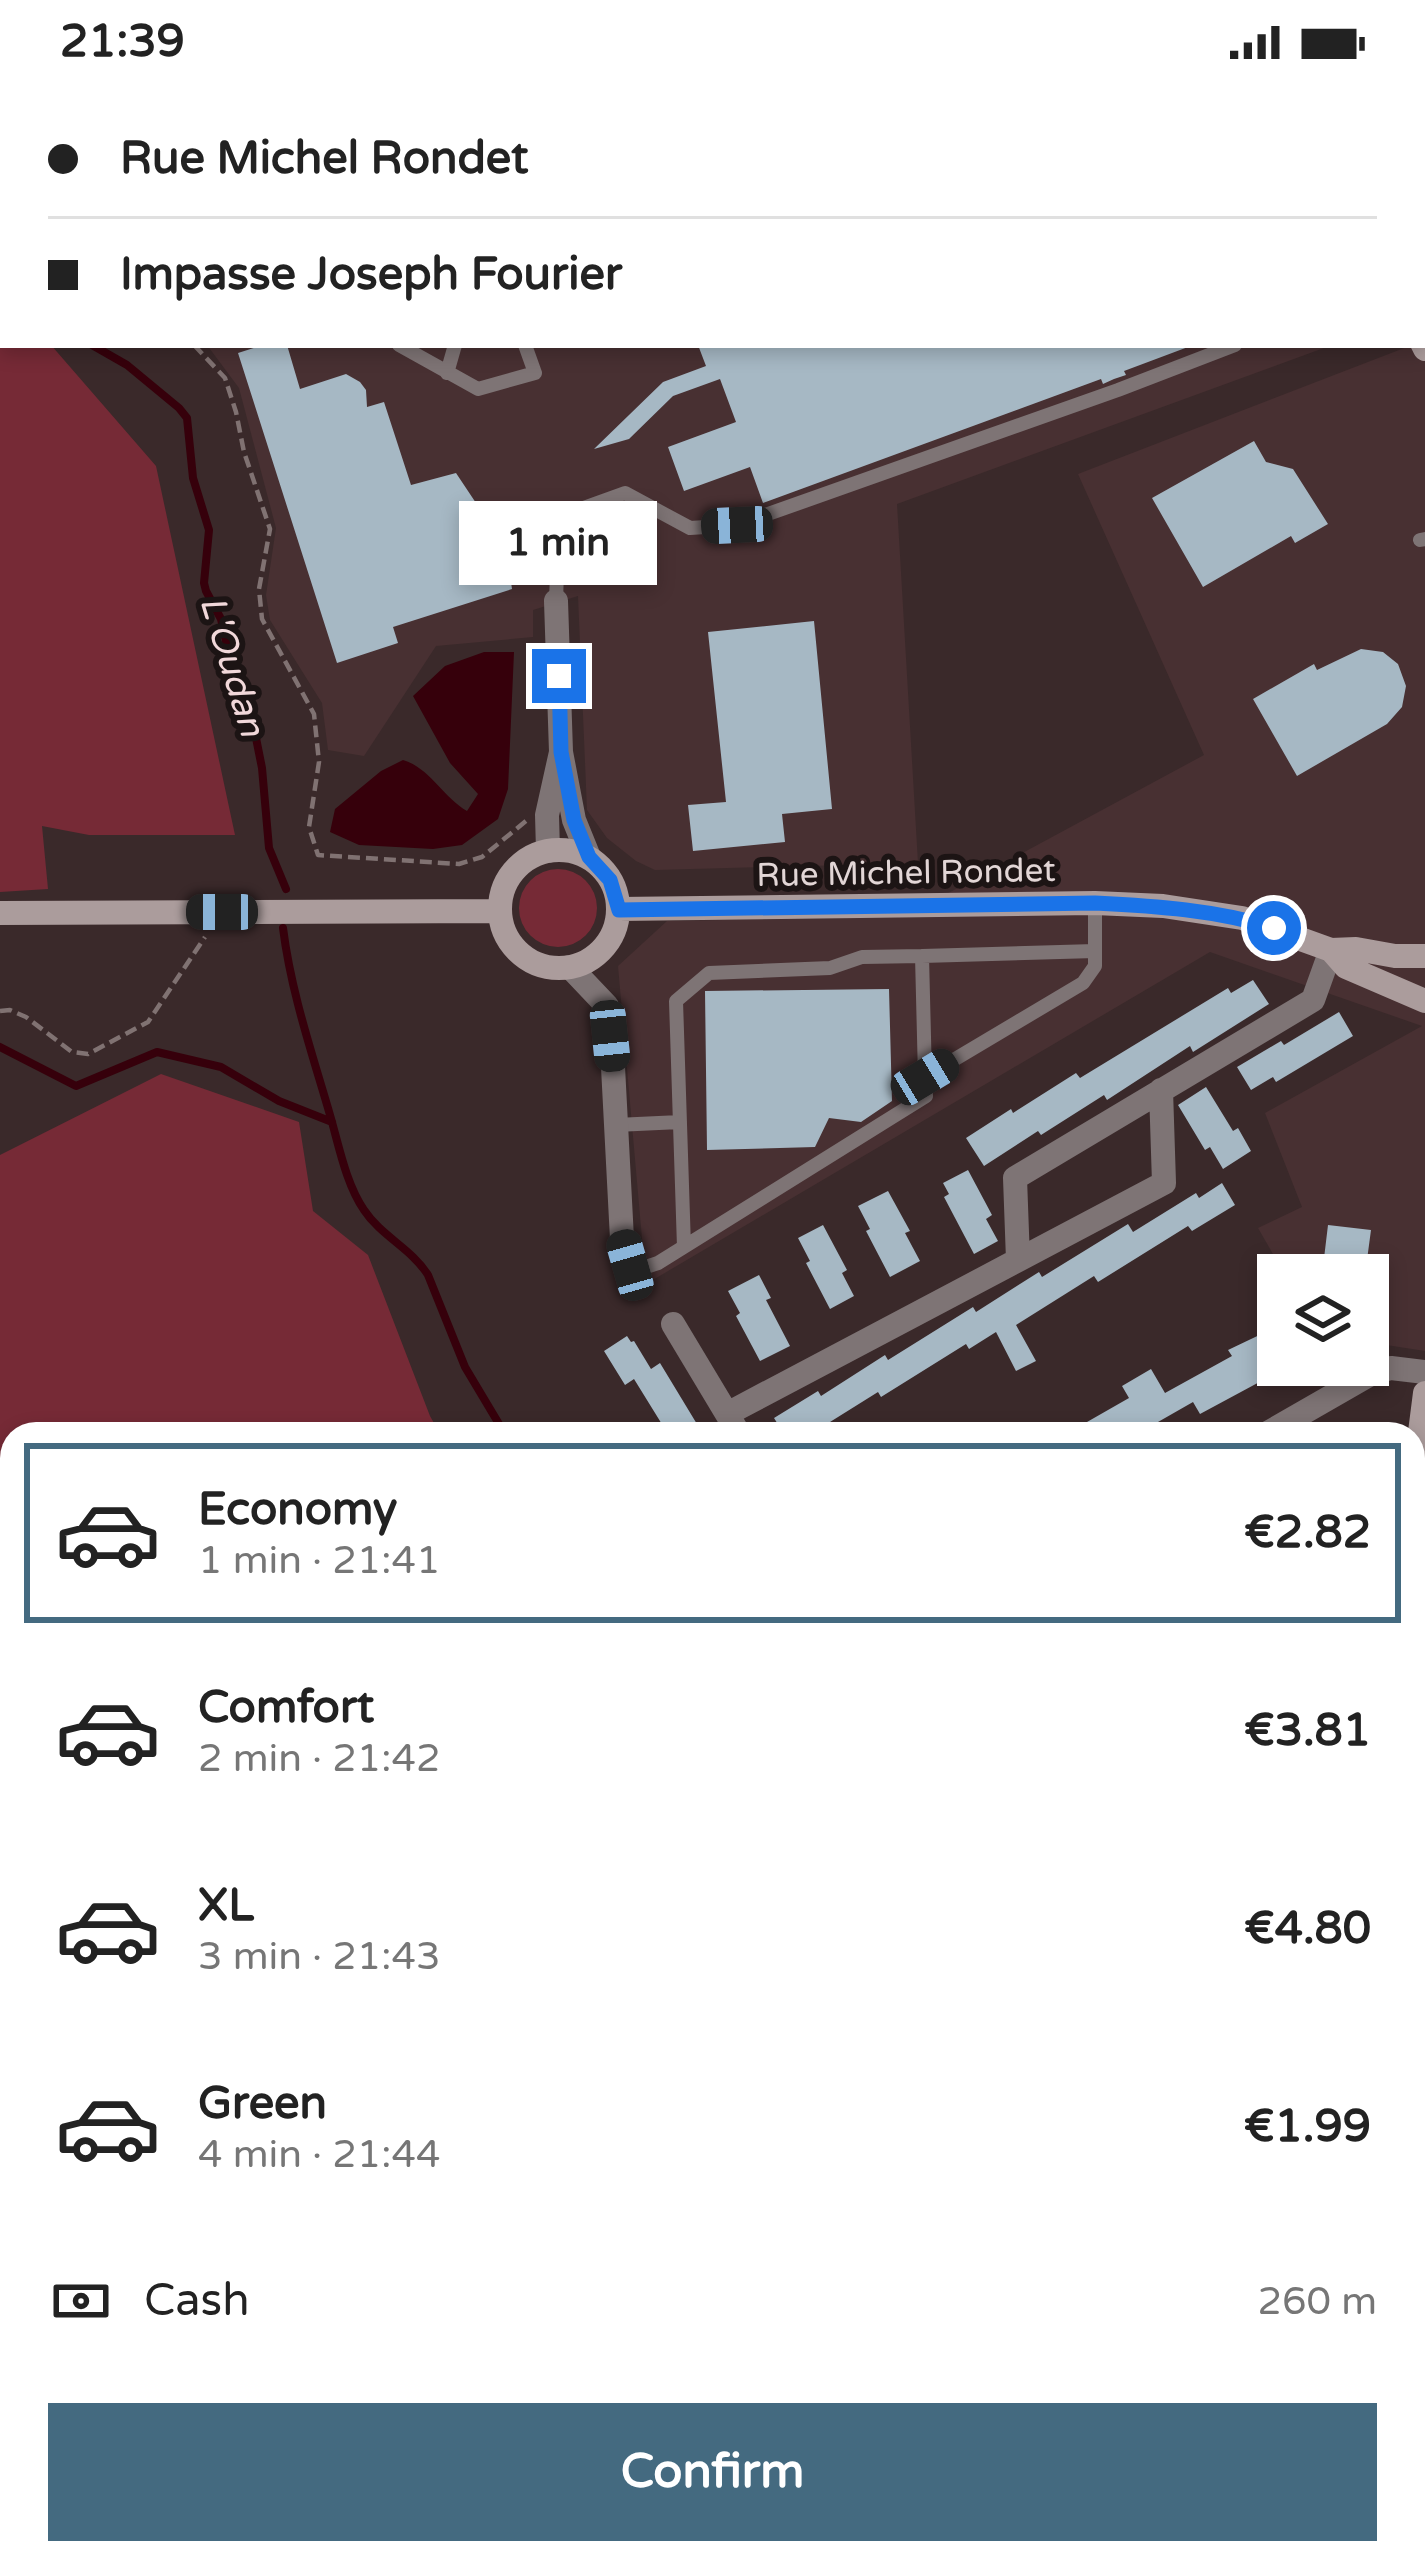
<!DOCTYPE html>
<meta charset="utf-8">
<style>
body{margin:0;font-family:"Varela Round",sans-serif;background:#f2f2f2;color:#222;height:100vh;display:flex;flex-direction:column;font-size:45px;white-space:nowrap}
*{box-sizing:border-box;margin:0}
p{font-size:39px;color:#767676}
.icon{flex:none;width:66px;height:66px;fill:none;stroke:currentColor;stroke-width:2;stroke-linecap:round;stroke-linejoin:round}
.map{position:relative;flex:1;overflow:hidden}
.sheet{position:absolute;left:0px;top:1338px;width:1425px;height:1143px;display:flex;flex-direction:column;background:#fff;border-radius:36px 36px 0 0;box-shadow:0 6px 18px #0003}
.sheet>*{flex:none}
.banner{position:absolute;left:0px;top:0px;width:1425px;height:264px;box-shadow:0 6px 18px #0003;display:grid;align-content:center;height:264px;padding:0 48px;background:#fff}
.buttons{position:absolute;left:1257px;top:1170px;display:grid;gap:24px}
.buttons a{display:grid;place-items:center;width:132px;height:132px;border-radius:0px;background:#fff;box-shadow:0 6px 18px #0003;font-size:60px}
.end{position:absolute;width:54px;height:54px;margin:-27px;border:15px solid #1a73e8;background:#fff;box-shadow:0 0 0 6px #fff}
.from{border-radius:50%}
.bubble{position:absolute;height:84px;border-radius:0px;background:#fff;box-shadow:0 6px 18px #0003;font-size:39px;font-weight:800;line-height:84px;text-align:center}
.car{position:absolute;width:36px;height:72px;margin:-36px -18px;border-radius:15px;box-shadow:0 0 9px 3px #0007;background:linear-gradient(#222 24%,#8ab4d8 0 40%,#222 0 76%,#8ab4d8 0 86%,#222 0)}
.banner b{display:flex;align-items:center;gap:42px;height:114px;font-size:45px}
.banner b+b{border-top:3px solid #e0e0e0}
.banner i{width:30px;height:30px;background:#222}
ul{padding:21px 0 0;list-style:none}
li{display:flex;align-items:center;gap:36px;height:180px;margin:0 24px 18px;padding:0 24px;border:6px solid transparent;border-radius:0px}
li div{flex:1}
li b{display:block;font-size:45px}
li em{font-style:normal;font-weight:800}
li.active{border-color:#446a80}
li>.icon{width:108px;height:108px;stroke-width:1.5}
.pay{display:flex;align-items:center;gap:30px;height:132px;padding:0 48px;font-size:45px}
.pay p{margin-inline-start:auto}
.cta{display:flex;gap:24px;margin-top:auto;padding:24px 48px}
.cta a{flex:1;height:138px;border-radius:0px;background:#446a80;color:#fff;font-size:48px;font-weight:800;line-height:138px;text-align:center}
.status{display:flex;justify-content:space-between;align-items:center;height:84px;padding:0 60px;background:#fff;direction:ltr}
.status svg{height:33px;fill:currentColor}
.map>svg:first-child{display:block}
.built{fill:#483032}
.green{fill:#762a36}
.water{fill:#36000b}
.lines{fill:none;stroke-linecap:round;stroke-linejoin:round}
.stream{stroke:#36000b;stroke-width:8}
.building{fill:#a6b8c4}
.path{stroke:#807272;stroke-width:4.5;stroke-dasharray:12 6;stroke-linecap:butt}
.lane{stroke:#7e7475;stroke-width:14}
.street{stroke:#7e7475;stroke-width:24}
.secondary{stroke:#ab9c9c;stroke-width:24}
.route{stroke:#1a73e8;stroke-width:15}
.labels{text-anchor:middle;dominant-baseline:central;stroke-width:12;stroke-linejoin:round;paint-order:stroke}
.street-label{font-size:33px;fill:#e2d6d6;stroke:#1c1414}
.water-label{font-size:36px;font-style:italic;fill:#f1d8da;stroke:#1c1414}
</style>
<div class="status"><b>21:39</b><svg viewBox="0 0 49 12"><path d="M0 12V9h3v3zM5 12V6h3v6zM10 12V3h3v9zM15 12V0h3v12zM26 1h20v11H26zM47 4h2v5h-2z"/></svg></div>
<div class="map">
<svg width="1425" height="2480" viewBox="0 0 1425 2480">
<rect width="100%" height="100%" fill="#3a292a"/>
<path class="built" d="M180,0h996l2,3h-1000z
M1425,256v1011l-45,-7 -12,6v-75h-83l-27,-47 44,-21 -37,-94 157,-87 -212,-74 -564,332 -28,-318 49,-45 237,-4 300,-162 -126,-281z
M207,261h1125l-435,159 21,359 -263,7 -19,-9 -29,-23 -20,-28 -9,-214 -45,14v27l-97,9 -72,110 -36,-6 -6,-47 -52,-83 -4,-25 10,-67 -37,-140z"/>
<path class="green" d="M3,150v111h48l105,121 79,369h-146l-47,-9 6,63 -48,3v-657z
M519 824a39 39 0 1 1 78 0a39 39 0 1 1-78 0Z
M161,990l138,48 14,89 55,44 62,161 10,18h-428v662l-12,-20v-921z"/>
<path class="water" d="M484,568h30l-6,137 -10,30 -36,26 -29,4 -74,-4 -29,-13 5,-23 46,-38 22,-11c27,8 40,37 64,51l11,-17 -28,-31 -37,-67 32,-30z"/>
<g class="lines">
<path class="stream" d="M0,73l3,-1
M92,261l35,20 52,43 8,10 6,60 16,52 -5,53 2,8 15,28 12,54 22,60 7,35 7,80 17,41
M283,844c8,64 29,125 47,187 9,31 16,69 34,95 17,26 48,39 64,65l37,92 40,67
M0,963l76,39 81,-34 64,15 58,34 53,21
M1003,2469l3,11"/>
</g>
<path class="building" d="M263,261h24l13,44 46,-15 14,8 6,8 1,17 17,-5 27,83 45,-12 46,69 6,20 4,27 -119,38 5,16 -61,20 -99,-310z
M698,261h490v2l-64,24 2,4 -12,4 -11,5 -2,-5 -338,124 -13,-36 -66,24 -16,-44 68,-25 -16,-43 -47,17 -44,43 -35,10 69,-67 43,-16z
M1254,357l12,21 27,7 35,55 -33,19 -4,-7 -88,51 -51,-89z
M814,537l18,188 -50,5 3,28 -92,9 -5,-46 38,-3 -18,-170z
M1361,565l22,3 15,12 8,22 -4,21 -15,17 -90,52 -44,-77 61,-35 3,6z
M1253,896l16,24 -76,48 -3,-6 -83,54 -3,-5 -63,40 -3,-4 -54,35 -18,-28 45,-29 2,4 63,-40 4,5 148,-90 3,5z
M889,905l3,112 -31,21 -32,-4 -14,29 -108,3 -2,-159z
M1339,928l14,24 -77,46 -3,-5 -22,13 -14,-23 44,-26 3,4z
M1206,1003l27,44 5,-3 13,23 -28,18 -13,-22 -5,3 -27,-45z
M968,1086l24,45 -6,4 12,22 -24,13 -30,-57 5,-3 -6,-11z
M1222,1099l13,22 -43,26 -4,-5 -90,56 -4,-6 -78,49 20,36 -20,10 -20,-39 -27,17 -3,-5 -85,53 -3,-5 -64,40 -3,-5 -11,7h-16l-10,-16 44,-27 3,5 64,-41 3,5 85,-53 3,5 63,-40 3,5 86,-53 5,8 63,-39 3,5z
M888,1107l22,40 -5,2 15,28 -30,16 -24,-46 4,-2 -12,-23z
M823,1141l24,45 -5,3 12,23 -24,13 -24,-46 4,-2 -12,-23z
M1328,1141l43,5 -6,45h-43z
M759,1191l12,23 -5,2 24,46 -30,15 -24,-45 4,-3 -12,-22z
M1278,1242v46l-78,42 -7,-12 -56,32h-71l63,-36 -7,-12 29,-17 14,24 67,-37 -4,-6z
M627,1252l4,6 3,-1 17,28 9,-6 43,71h-35l-34,-55 -9,6 -21,-34z"/>
<g class="lines">
<path class="path" d="M167,3l2,-3
M194,261l31,33 11,34 8,40 26,77 -11,60 3,30 52,95 5,48 -10,65 9,28 141,9 23,-7 44,-36
M0,927l10,-1 16,7 46,35 16,2 60,-32 57,-85"/>
<path class="lane" d="M1146,0l2,3
M455,3l6,-3
M399,261l79,44 57,-16 -10,-28
M447,289l8,-28
M1420,456l5,-1
M556,517l2,-58 17,-32 50,-18 65,35 47,-3 381,-135 117,-45
M925,993l-3,-121 173,-5
M616,1041l64,-3
M684,1163l-8,-246 33,-28 121,-5 32,-11 60,-1
M630,1181l13,3 15,-5 268,-167 -1,-19 158,-94 12,-17v-63
M0,2019l12,20
M0,2068l12,-7"/>
<path class="street" d="M222,0v3
M556,517l5,151
M548,767l-1,-36 14,-63 13,68 15,37
M570,883l37,39 6,61 9,172 8,26
M1018,1176l-3,-82 298,-178 18,-50
M673,1240l66,110
M727,1330l437,-231 -3,-93
M1266,1350l108,-62 17,-4 34,4
M1413,1744l12,3
M1413,1764l12,2
M0,2343l12,-3
M1413,2382l12,-2
M0,2427l12,20
M25,2469l7,11
M373,2469l2,7 5,4
M820,2469l3,11
M407,2480l4,-11"/>
<path class="secondary" d="M1234,0l7,3
M1305,3l8,-3
M1333,3v-3
M1422,259l3,6
M500 825a59 59 0 1 1 118 0a59 59 0 1 1-118 0Z
M619,825l476,-6 68,3 79,12 89,32 25,-1 39,7h30
M0,829l500,-2
M1331,866l15,17 79,34
M1413,1403l12,-94
M1276,2480l1,-11"/>
</g>
<g class="lines">
<path class="route" d="M559,592l2,76 13,68 15,37 21,23 9,30 476,-7c61,3 121,7 179,25"/>
</g>
<g class="labels">
<g class="street-label">
<text transform="translate(906 789) rotate(-1)">Rue Michel Rondet</text>
</g>
<g class="water-label">
<text transform="translate(232 582) rotate(73)">L'Oudan</text>
</g>
</g>
</svg>
<div class="buttons">
<a><svg class="icon" aria-label="layers" viewBox="0 0 24 24"><path d="M12 4l9 5-9 5-9-5zM3 14l9 5 9-5"/></svg></a>
</div>
<i class="end from" style="left:1274px;top:844px"></i>
<i class="end" style="left:559px;top:592px"></i>
<div class="bubble" style="left:459px;top:417px;width:198px">1 min</div>
<i class="car" style="left:737px;top:441px;rotate:267deg"></i>
<i class="car" style="left:222px;top:828px;rotate:270deg"></i>
<i class="car" style="left:610px;top:952px;rotate:174deg"></i>
<i class="car" style="left:925px;top:993px;rotate:59deg"></i>
<i class="car" style="left:630px;top:1181px;rotate:344deg"></i>
<div class="banner">
<b><i class="from"></i>Rue Michel Rondet</b>
<b><i></i>Impasse Joseph Fourier</b>
</div>
<section class="sheet">
<ul>
<li class="active"><svg class="icon" aria-label="car" viewBox="0 0 24 24"><path d="M5 17H2v-5l4-1 3-4h7l3 4 3 1v5h-3M9 17h6M6 11h13"/><circle cx="7" cy="17" r="2"/><circle cx="17" cy="17" r="2"/></svg><div><b>Economy</b><p>1 min · 21:41</p></div><em>€2.82</em></li>
<li><svg class="icon" aria-label="car" viewBox="0 0 24 24"><path d="M5 17H2v-5l4-1 3-4h7l3 4 3 1v5h-3M9 17h6M6 11h13"/><circle cx="7" cy="17" r="2"/><circle cx="17" cy="17" r="2"/></svg><div><b>Comfort</b><p>2 min · 21:42</p></div><em>€3.81</em></li>
<li><svg class="icon" aria-label="car" viewBox="0 0 24 24"><path d="M5 17H2v-5l4-1 3-4h7l3 4 3 1v5h-3M9 17h6M6 11h13"/><circle cx="7" cy="17" r="2"/><circle cx="17" cy="17" r="2"/></svg><div><b>XL</b><p>3 min · 21:43</p></div><em>€4.80</em></li>
<li><svg class="icon" aria-label="car" viewBox="0 0 24 24"><path d="M5 17H2v-5l4-1 3-4h7l3 4 3 1v5h-3M9 17h6M6 11h13"/><circle cx="7" cy="17" r="2"/><circle cx="17" cy="17" r="2"/></svg><div><b>Green</b><p>4 min · 21:44</p></div><em>€1.99</em></li>
</ul>
<div class="pay"><svg class="icon" aria-label="cash" viewBox="0 0 24 24"><path d="M3 7h18v10H3z"/><circle cx="12" cy="12" r="2"/></svg>Cash<p>260 m</p></div>
<div class="cta"><a>Confirm</a></div>
</section>
</div>
